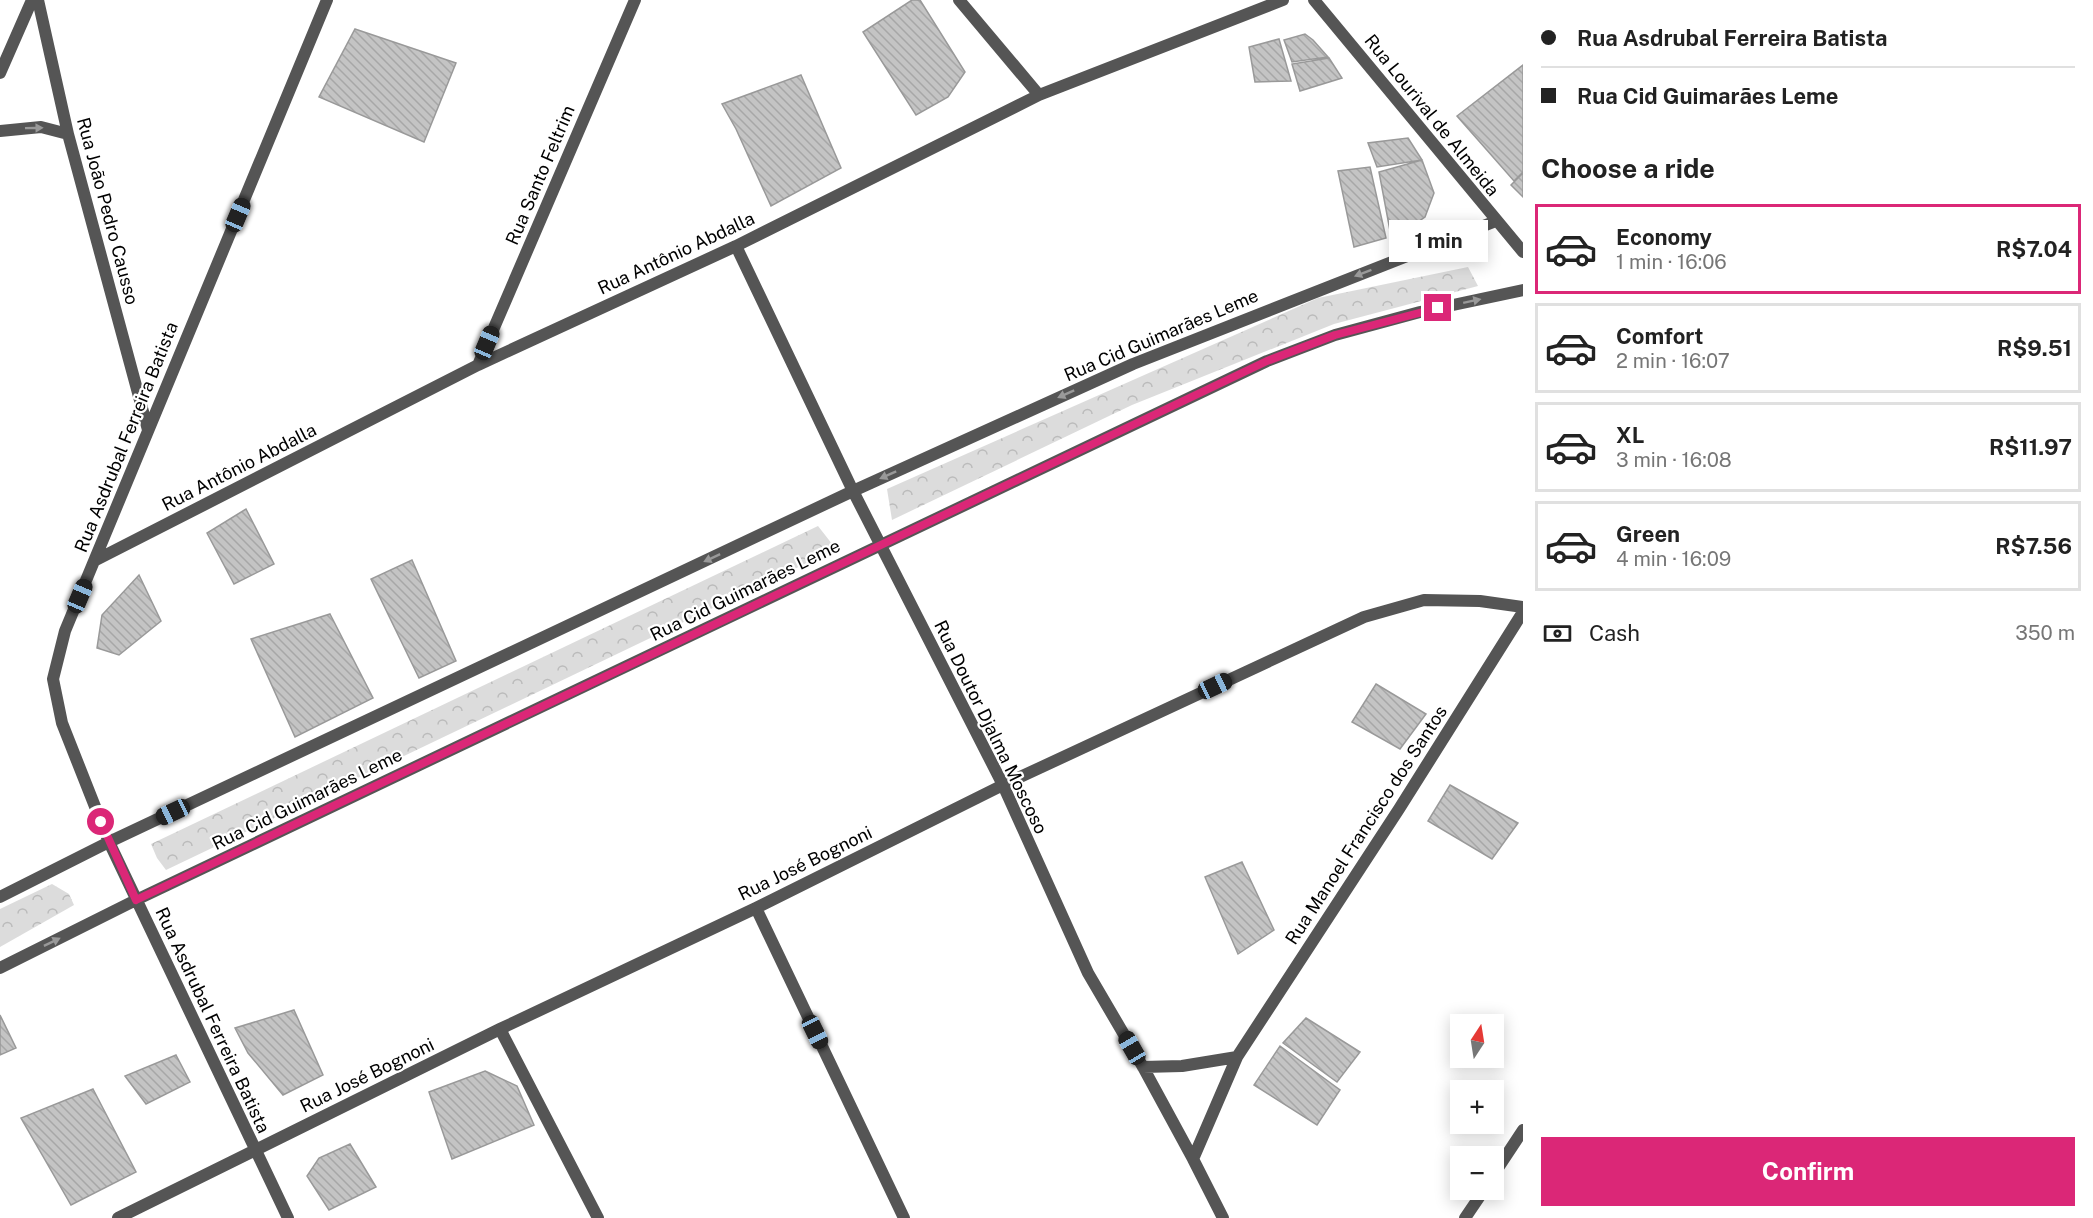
<!DOCTYPE html>
<meta charset="utf-8">
<style>
body{margin:0;font-family:"Public Sans",sans-serif;background:#f2f2f2;color:#222;height:100vh;display:flex;flex-direction:column;font-size:22px;white-space:nowrap}
*{box-sizing:border-box;margin:0}
p{font-size:20px;color:#767676}
.icon{flex:none;width:33px;height:33px;fill:none;stroke:currentColor;stroke-width:2;stroke-linecap:round;stroke-linejoin:round}
.map{position:relative;flex:1;overflow:hidden}
.drawer{display:flex;flex-direction:column;background:#fff;width:570px}
.drawer>*{flex:none}
.banner{display:grid;align-content:center;height:132px;padding:0 18px;background:#fff}
.needle{width:39px;rotate:12deg}
.controls{position:absolute;left:1450px;top:1014px;display:grid;gap:12px}
.controls a{display:grid;place-items:center;width:54px;height:54px;border-radius:0px;background:#fff;box-shadow:0 3px 15px #0003;font-size:30px}
.end{position:absolute;width:27px;height:27px;margin:-14px;border:8px solid #db2777;background:#fff;box-shadow:0 0 0 3px #fff}
.from{border-radius:50%}
.bubble{position:absolute;height:42px;border-radius:0px;background:#fff;box-shadow:0 3px 15px #0003;font-size:20px;font-weight:700;line-height:42px;text-align:center}
.car{position:absolute;width:18px;height:36px;margin:-18px -9px;border-radius:8px;box-shadow:0 0 4px 2px #0007;background:linear-gradient(#222 24%,#8ab4d8 0 40%,#222 0 76%,#8ab4d8 0 86%,#222 0)}
.banner b{display:flex;align-items:center;gap:21px;height:57px;font-size:22px}
.banner b+b{border-top:2px solid #e0e0e0}
.banner i{width:15px;height:15px;background:#222}
ul{padding:0;list-style:none}
li{display:flex;align-items:center;gap:18px;height:90px;margin:0 12px 9px;padding:0 6px;border:3px solid #e0e0e0;border-radius:0px}
li div{flex:1}
li b{display:block;font-size:22px}
li em{font-style:normal;font-weight:700}
li.on{border-color:#db2777}
li>.icon{width:54px;height:54px;stroke-width:1.5}
h2{padding:0 18px;font-size:27px;line-height:72px}
.pay{display:flex;align-items:center;gap:15px;height:66px;padding:0 18px;font-size:22px}
.pay p{margin-inline-start:auto}
.button{display:flex;gap:12px;margin-top:auto;padding:12px 18px}
.button a{flex:1;height:69px;border-radius:0px;background:#db2777;color:#fff;font-size:24px;font-weight:700;line-height:69px;text-align:center}
main{display:flex;flex:1;min-height:0}
.map>svg:first-child{display:block}
.forest{fill:url(#forest-crowns)}
.building{fill:url(#building-back-hatch);stroke:#999;stroke-width:1.5}
.lines{fill:none;stroke-linecap:round;stroke-linejoin:round}
.minor{stroke:#555;stroke-width:12}
.oneway{fill:#999}
.route{stroke:#db2777;stroke-width:8}
.labels{text-anchor:middle;dominant-baseline:central;stroke-width:4.5;stroke-linejoin:round;paint-order:stroke}
.street-label{font-size:18px;fill:#000;stroke:#fff}
</style>
<main>
<div class="map">
<svg width="1523" height="1218" viewBox="0 0 1523 1218">
<defs>
<pattern id="forest-crowns" width="20" height="18" patternUnits="userSpaceOnUse" patternTransform="scale(1.5)"><rect width="20" height="18" fill="#dcdcdc"/><path d="M2 6a3 3 0 1 1 6 0M12 15a3 3 0 1 1 6 0" fill="none" stroke="#bbb"/></pattern>
<pattern id="building-back-hatch" width="6" height="6" patternUnits="userSpaceOnUse" patternTransform="scale(1.5)"><rect width="6" height="6" fill="#c4c4c4"/><path d="M-1 5l2 2M0 0l6 6M5-1l2 2" fill="none" stroke="#a7a7a7"/></pattern>
</defs>
<rect width="100%" height="100%" fill="#fff"/>
<path class="forest" d="M1468,267l10,19 -144,38 -202,81 -240,115 -5,-31 431,-191z
M818,526l18,23 -670,321 -9,-12 -6,-14z
M52,884l17,10 5,11 -74,42v-38z"/>
<path class="building" d="M912,0h8l45,72 -17,25 -32,18 -53,-83z
M355,29l101,34 -32,79 -105,-45z
M1305,34l8,6 15,17 -36,5 -8,-22z
M1279,39l12,42 -36,1 -6,-35z
M1329,58l13,20 -42,13 -8,-27z
M1523,65v107l-9,9 -57,-65z
M801,75l40,93 -70,38 -35,-77 -14,-25z
M1408,138l14,22 -45,7 -9,-24z
M1422,160l12,33 -9,24 -29,20 -5,-1 -12,-64z
M1370,167l16,71 -32,9 -16,-76z
M1523,173v24l-12,-12z
M246,509l28,55 -40,20 -27,-51z
M412,560l44,101 -37,17 -48,-99z
M139,575l22,46 -42,34 -22,-7 5,-33z
M330,614l43,84 -78,39 -44,-98z
M1376,684l50,30 -26,35 -48,-27z
M1450,785l68,38 -26,36 -64,-38z
M1242,862l32,68 -36,24 -33,-77z
M294,1010l29,65 -40,20 -35,-42 -13,-25z
M0,1015l16,33 -16,7z
M1306,1018l54,34 -23,30 -54,-39z
M1280,1046l60,44 -23,35 -63,-40z
M176,1055l14,27 -44,22 -21,-28z
M485,1071l32,15 17,39 -82,34 -23,-67z
M93,1089l43,83 -65,33 -50,-87z
M350,1144l26,43 -47,23 -22,-34 12,-18z"/>
<g class="lines">
<path class="minor" d="M38,0l30,134 80,296
M959,0l80,95
M1314,0l209,252
M0,73l32,-73
M0,131l41,-4 27,7
M736,246l117,245 150,294 85,188 55,94 50,92 30,59
M478,365l157,-365
M94,561l384,-196 258,-119 303,-151 244,-95
M0,897l109,-55 744,-351 280,-127 363,-143
M756,908l148,310
M0,968l136,-68 1131,-539 68,-26 85,-23 103,-22
M500,1029l98,189
M1143,1067l39,-1 55,-9
M1193,1159l44,-102 162,-248 124,-197
M1494,1174l29,-44
M118,1218l382,-189 256,-121 247,-123 361,-168 60,-17 56,1 43,6
M288,1218l-179,-376 -47,-119 -9,-44 12,-48 262,-631
M1465,1218l19,-28"/>
</g>
<defs><path id="oneway-solid" d="M-6-.8H1V-3.2L6.5 0L1 3.2V.8H-6Z" transform="scale(1.5)"/></defs>
<g class="oneway">
<use href="#oneway-solid" transform="translate(34 128) rotate(-1)"/>
<use href="#oneway-solid" transform="translate(1363 273) rotate(159)"/>
<use href="#oneway-solid" transform="translate(1472 301) rotate(-12)"/>
<use href="#oneway-solid" transform="translate(1066 394) rotate(156)"/>
<use href="#oneway-solid" transform="translate(888 475) rotate(156)"/>
<use href="#oneway-solid" transform="translate(712 558) rotate(155)"/>
<use href="#oneway-solid" transform="translate(52 942) rotate(-26)"/>
</g>
<g class="lines">
<path class="route" d="M101,822l35,78 1131,-539 68,-26 103,-27"/>
</g>
<g class="labels">
<g class="street-label">
<text transform="translate(1432 115) rotate(51)">Rua Lourival de Almeida</text>
<text transform="translate(540 175) rotate(-67)">Rua Santo Feltrim</text>
<text transform="translate(108 211) rotate(75)">Rua João Pedro Causso</text>
<text transform="translate(676 253) rotate(-25)">Rua Antônio Abdalla</text>
<text transform="translate(1161 335) rotate(-23)">Rua Cid Guimarães Leme</text>
<text transform="translate(126 437) rotate(-68)">Rua Asdrubal Ferreira Batista</text>
<text transform="translate(239 467) rotate(-27)">Rua Antônio Abdalla</text>
<text transform="translate(745 590) rotate(-26)">Rua Cid Guimarães Leme</text>
<text transform="translate(991 727) rotate(64)">Rua Doutor Djalma Moscoso</text>
<text transform="translate(307 799) rotate(-26)">Rua Cid Guimarães Leme</text>
<text transform="translate(1366 825) rotate(-57)">Rua Manoel Francisco dos Santos</text>
<text transform="translate(805 863) rotate(-26)">Rua José Bognoni</text>
<text transform="translate(213 1020) rotate(65)">Rua Asdrubal Ferreira Batista</text>
<text transform="translate(367 1075) rotate(-26)">Rua José Bognoni</text>
</g>
</g>
</svg>
<div class="controls">
<a><svg class="needle" viewBox="-14 -14 28 28"><path d="M0-13l5 13h-10z" fill="#e53935"/><path d="M0 13l5-13h-10z" fill="#767676"/></svg></a>
<a>+</a>
<a>−</a>
</div>
<i class="end from" style="left:101px;top:822px"></i>
<i class="end" style="left:1438px;top:308px"></i>
<div class="bubble" style="left:1389px;top:220px;width:99px">1 min</div>
<i class="car" style="left:238px;top:215px;rotate:23deg"></i>
<i class="car" style="left:487px;top:343px;rotate:23deg"></i>
<i class="car" style="left:80px;top:596px;rotate:23deg"></i>
<i class="car" style="left:1215px;top:686px;rotate:65deg"></i>
<i class="car" style="left:173px;top:812px;rotate:245deg"></i>
<i class="car" style="left:815px;top:1032px;rotate:154deg"></i>
<i class="car" style="left:1132px;top:1048px;rotate:330deg"></i>
</div>
<section class="drawer">
<div class="banner">
<b><i class="from"></i>Rua Asdrubal Ferreira Batista</b>
<b><i></i>Rua Cid Guimarães Leme</b>
</div>
<h2>Choose a ride</h2>
<ul>
<li class="on"><svg class="icon" aria-label="car" viewBox="0 0 24 24"><path d="M5 17H2v-5l4-1 3-4h7l3 4 3 1v5h-3M9 17h6M6 11h13"/><circle cx="7" cy="17" r="2"/><circle cx="17" cy="17" r="2"/></svg><div><b>Economy</b><p>1 min · 16:06</p></div><em>R$7.04</em></li>
<li><svg class="icon" aria-label="car" viewBox="0 0 24 24"><path d="M5 17H2v-5l4-1 3-4h7l3 4 3 1v5h-3M9 17h6M6 11h13"/><circle cx="7" cy="17" r="2"/><circle cx="17" cy="17" r="2"/></svg><div><b>Comfort</b><p>2 min · 16:07</p></div><em>R$9.51</em></li>
<li><svg class="icon" aria-label="car" viewBox="0 0 24 24"><path d="M5 17H2v-5l4-1 3-4h7l3 4 3 1v5h-3M9 17h6M6 11h13"/><circle cx="7" cy="17" r="2"/><circle cx="17" cy="17" r="2"/></svg><div><b>XL</b><p>3 min · 16:08</p></div><em>R$11.97</em></li>
<li><svg class="icon" aria-label="car" viewBox="0 0 24 24"><path d="M5 17H2v-5l4-1 3-4h7l3 4 3 1v5h-3M9 17h6M6 11h13"/><circle cx="7" cy="17" r="2"/><circle cx="17" cy="17" r="2"/></svg><div><b>Green</b><p>4 min · 16:09</p></div><em>R$7.56</em></li>
</ul>
<div class="pay"><svg class="icon" aria-label="cash" viewBox="0 0 24 24"><path d="M3 7h18v10H3z"/><circle cx="12" cy="12" r="2"/></svg>Cash<p>350 m</p></div>
<div class="button"><a>Confirm</a></div>
</section>
</main>
